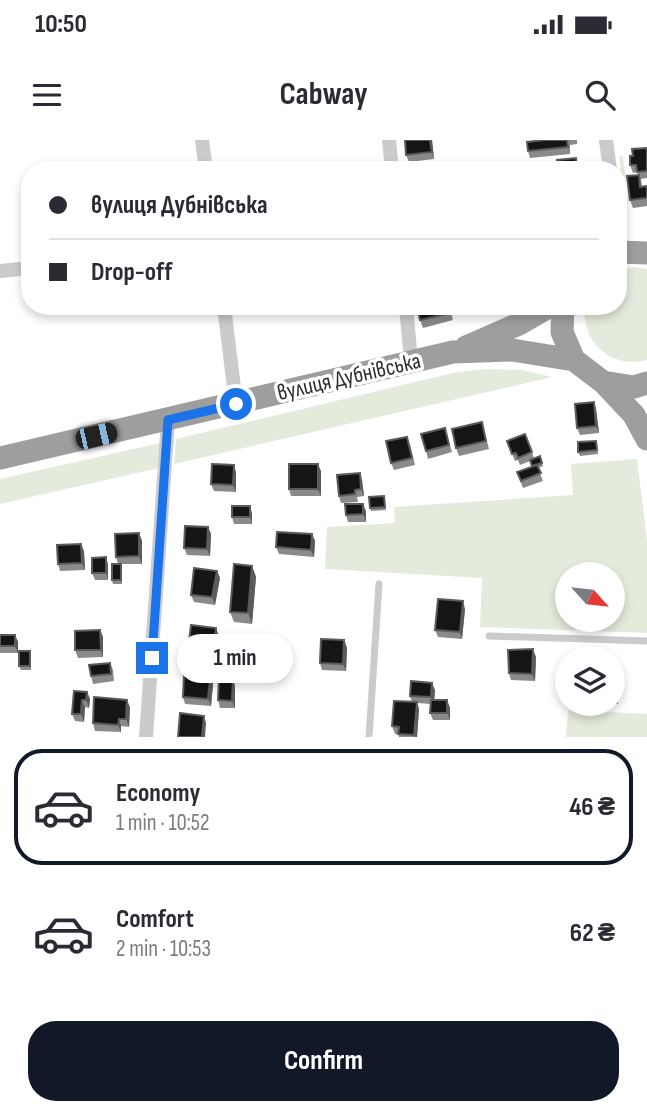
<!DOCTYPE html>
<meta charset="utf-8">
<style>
body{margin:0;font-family:"Sofia Sans Condensed",sans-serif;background:#f2f2f3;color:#2b2b33;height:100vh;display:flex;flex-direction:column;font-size:26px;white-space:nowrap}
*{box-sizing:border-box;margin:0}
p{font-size:23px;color:#7c7c81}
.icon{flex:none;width:38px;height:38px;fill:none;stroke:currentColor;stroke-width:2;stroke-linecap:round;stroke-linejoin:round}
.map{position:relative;height:597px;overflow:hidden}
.drawer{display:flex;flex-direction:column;background:#fff;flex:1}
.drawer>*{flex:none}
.guide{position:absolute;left:21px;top:21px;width:606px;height:154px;border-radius:28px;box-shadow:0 4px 10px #0003;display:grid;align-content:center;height:154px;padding:0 28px;background:#fff}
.needle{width:46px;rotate:117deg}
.tools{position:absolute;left:555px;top:422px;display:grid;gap:14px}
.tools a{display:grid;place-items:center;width:70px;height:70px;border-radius:50%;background:#fff;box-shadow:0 4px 10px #0003;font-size:35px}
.end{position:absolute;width:32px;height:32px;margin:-16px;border:9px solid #1a73e8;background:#fff;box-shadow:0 0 0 4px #fff}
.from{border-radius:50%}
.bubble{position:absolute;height:49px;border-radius:24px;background:#fff;box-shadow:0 4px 10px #0003;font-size:23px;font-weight:700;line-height:49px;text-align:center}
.car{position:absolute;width:21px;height:42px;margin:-21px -10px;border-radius:9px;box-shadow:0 0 5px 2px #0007;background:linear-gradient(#222 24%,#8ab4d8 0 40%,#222 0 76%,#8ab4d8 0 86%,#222 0)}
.guide b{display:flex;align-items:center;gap:24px;height:66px;font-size:26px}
.guide b+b{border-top:2px solid #e1e1e2}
.guide i{width:18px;height:18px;background:#2b2b33}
ul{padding:12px 0 0;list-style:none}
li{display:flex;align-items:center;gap:21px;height:116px;margin:0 14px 10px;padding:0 14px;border:4px solid transparent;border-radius:28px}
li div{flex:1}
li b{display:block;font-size:26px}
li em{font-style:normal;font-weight:700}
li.current{border-color:#111827}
li>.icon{width:63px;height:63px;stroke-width:1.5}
.action{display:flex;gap:14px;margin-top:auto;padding:14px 28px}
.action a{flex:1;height:80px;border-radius:28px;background:#111827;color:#fff;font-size:28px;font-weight:700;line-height:80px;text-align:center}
.status{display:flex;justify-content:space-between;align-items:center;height:49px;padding:0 35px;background:#fff;direction:ltr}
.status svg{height:19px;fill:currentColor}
header{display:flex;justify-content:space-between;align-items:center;height:91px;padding:0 28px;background:#fff;font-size:32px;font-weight:700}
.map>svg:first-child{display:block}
.green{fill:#e5ebdc;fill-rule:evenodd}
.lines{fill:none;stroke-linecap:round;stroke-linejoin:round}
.service{stroke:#cbcbcb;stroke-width:7}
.minor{stroke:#cbcbcb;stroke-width:14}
.trunk{stroke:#9e9e9e;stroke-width:23}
.wall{fill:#8a8a8a}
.shaded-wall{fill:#5b5b5b}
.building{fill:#151515;stroke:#5b5b5b;stroke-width:2}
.route{stroke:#1a73e8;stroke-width:9}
.labels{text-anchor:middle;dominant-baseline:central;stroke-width:7;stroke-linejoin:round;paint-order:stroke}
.street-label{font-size:23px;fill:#2e2e2e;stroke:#fff}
</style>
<div class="status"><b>10:50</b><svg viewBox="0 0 49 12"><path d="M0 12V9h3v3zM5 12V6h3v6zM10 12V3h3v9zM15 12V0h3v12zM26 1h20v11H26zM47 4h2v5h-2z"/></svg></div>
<header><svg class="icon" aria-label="menu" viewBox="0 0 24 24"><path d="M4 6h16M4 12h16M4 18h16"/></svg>Cabway<svg class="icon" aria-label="search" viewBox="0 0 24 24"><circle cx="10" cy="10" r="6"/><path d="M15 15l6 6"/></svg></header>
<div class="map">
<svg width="647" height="597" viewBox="0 0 647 597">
<rect width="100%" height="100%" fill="#fff"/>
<path class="green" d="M619,16h4l5,46h-4z
M635,127l12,2v91c-35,9 -66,-17 -62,-54h33v-37z
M489,229l33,1 30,7 -378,87 2,-25 281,-67z
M160,303l-1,25 -159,36v-25z
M637,319l10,81v93l-167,-6 2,-49 -157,-9 2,-42 68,-4 -1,-16 179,-12 -2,-31zM567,434h45v46h-45z
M568,570l79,4v23h-81z"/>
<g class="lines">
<path class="service" d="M489,496l158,5
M369,597l10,-153"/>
<path class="minor" d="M202,0l4,30
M389,0l3,30
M606,0l4,30
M618,89l3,22
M0,131l30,-3
M224,166l12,98
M406,166l5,55
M146,597l22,-317"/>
<path class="trunk" d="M618,112l29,1
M563,166l-1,26 12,28
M466,207l53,-23 31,-18
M603,242l31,5 13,-4
M0,318l453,-106 59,-2 62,10 29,22 31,33 13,24"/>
</g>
<path class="wall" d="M432,0l2,19 -25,3 -3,-7z
M545,0h32v4l-7,1v9l-40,4 -2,-7z
M647,8v30l-6,1 1,7h5v20l-14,2 -3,-8 8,-25 -1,-3 -4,1 -3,-8 3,-9z
M449,166l4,14 -30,8 -3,-8z
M596,269l3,24 -19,2 -3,-7z
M482,282l7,27 -30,7 -3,-8z
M525,294l9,24 7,2 2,6 -5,2 5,13 -20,7 -6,-16 15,-5 -2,-6 -10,4 -2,-5 -3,1 -8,-20z
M447,295l5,17 -24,7 -2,-8z
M410,304l5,21 -21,5 -3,-7z
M597,304l1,10 -18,2 -2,-4z
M321,331v25h-30l-2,-7z
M236,332v20l-22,-1 -3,-7z
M362,340l2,16 -7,1 1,5 -17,1 -2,-7z
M385,360l1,10 -15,1 -1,-3z
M366,371v11h-18l-2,-7z
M252,373v11h-18l-2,-7z
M208,387l3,7 -1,22 -23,-1 -3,-7z
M139,393l3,8v23h-24l-2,-7z
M312,394l3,7 -1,16 -35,-3 -3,-7z
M84,411l1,19 -25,1 -2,-7z
M106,417l2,8v15h-13l-3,-7z
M121,424l1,4v16h-9l-1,-4z
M252,426l4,11 -4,47 -18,-2 -4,-10z
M217,431l3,7 -5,27 -21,-3 -3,-7z
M465,469l-3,30 -24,-2 -3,-7z
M100,490l3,7v20l-25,1 -3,-8z
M0,495h15l3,7v11h-18z
M219,496l-3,23 -26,-3 -2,-7z
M344,500l3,8 -1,23 -24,-1 -2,-7z
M30,511l1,4v15h-10l-2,-4z
M536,517l-1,24 -24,-1 -2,-7z
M110,523l3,7 1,11 -21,3 -2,-8z
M612,532h5l2,7 -1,25h-11h5z
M210,537l3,7 -2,22 -26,-2 -2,-7z
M235,546v22h-15l-2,-8z
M435,550l-1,10h13l3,8v12h-17l-3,-7 1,-9 -14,-1 2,6 -2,28h-18l-1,-3h-3l-3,-8 20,-24 -2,-6z
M87,552l3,7 -1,9 -4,-1 -1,15 -9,-1 -3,-7z
M576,564h31l-1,8 -27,-1z
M130,567l-1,20 -8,-1v6l-26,-1 -2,-8z"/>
<path class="shaded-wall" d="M430,0h2l2,19 -2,-7z
M594,262l2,7 3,24 -3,-7z
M318,324l3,7v25l-3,-7z
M234,325l2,7v20l-3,-7z
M360,333l2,7 2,16 -3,-7z
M363,364l3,7v11l-3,-8z
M250,366l2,7v11l-2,-7z
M208,387l3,7 -1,22 -3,-7z
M139,393l3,8v23l-3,-8z
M312,394l3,7 -1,16 -3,-7z
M81,404l3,7 1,19 -3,-7z
M106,417l2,8v15l-2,-7z
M252,426l4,11 -4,47 -4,-11z
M217,431l3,7 -5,27 -3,-8z
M463,461l2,8 -3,30 -2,-7z
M216,488l3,8 -3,23 -3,-7z
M100,490l3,7v20l-2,-7z
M15,495l3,7v11l-3,-7z
M344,500l3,8 -1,23 -3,-7z
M533,509l3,8 -1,24 -3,-7z
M617,532l2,7 -1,25 -3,-7z
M210,537l3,7 -2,22 -3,-7z
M233,538l2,8v22l-3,-7z
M432,543l3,7 -1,14 -3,-7z
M87,552l3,7 -1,9 -3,-8z
M82,560l3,7 -1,15 -3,-8z
M127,560l3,7 -1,20 -3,-8z
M447,560l3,8v12l-3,-7z
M417,562l2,7 -2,28h-2z
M204,576l2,7 -1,14h-3z
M119,579l2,7v6l-3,-7z"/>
<path class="building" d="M405,0h25l2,12 -26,3z
M545,0h22l1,7 -40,4 -1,-9z
M647,8v23l-10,1 -1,-7h-6v-9h3l-1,-7z
M576,18l1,12h-20v-10z
M639,35l1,12 7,-1v12l-17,2 -3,-24z
M425,166h23l2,7 -30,7 -3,-12z
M594,262l2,24 -19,2 -2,-24z
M482,282l4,19 -30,7 -4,-19z
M445,288l4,17 -23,6 -5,-17z
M525,294l7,18 -14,6 -2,-5 -4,1 -5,-13z
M407,297l5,21 -21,5 -5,-22z
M596,301l1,9 -19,2v-10z
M540,316l2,7 -10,3 -2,-6z
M212,324l22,1 -1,20 -22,-1z
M289,324h29v25h-29z
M537,325l4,8 -20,8 -4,-9z
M360,333l1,16 -6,1v4l-16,2 -2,-21z
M384,356l1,11 -15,1 -1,-11z
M345,364h18v10l-17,1z
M232,366h18v11h-18z
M185,386l23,1 -1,22 -23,-1z
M277,392l35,2 -1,16 -35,-3z
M139,393v23l-23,1 -1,-23z
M81,404l1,19 -24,1 -1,-19z
M106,417v16h-14v-15z
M112,424h9v16h-9z
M234,424l18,2 -4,47 -18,-1z
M194,428l23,3 -5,26 -21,-2z
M438,459l25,2 -3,31 -25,-2z
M191,485l25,3 -3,24 -25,-3z
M100,490l1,20h-26v-19z
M0,495h15v11h-15z
M321,499l23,1 -1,24 -23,-1z
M533,509l-1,25 -23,-1 -1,-23z
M19,511h11v15h-11z
M578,511l23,1v6h-23z
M110,523l1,11 -20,2 -2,-11z
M612,532h5l-2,25h-3z
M184,535l26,2 -2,22 -25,-2z
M219,538h14l-1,23 -14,-1z
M411,541l21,2 -1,14 -21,-1z
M74,551l13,1 -1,8h-4l-1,14h-9z
M94,557l33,3 -1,19h-7l-1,6 -25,-2z
M431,560h16v13h-17z
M394,561l23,1 -3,33 -16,-1 1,-7 -7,-1z
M578,564h26v1z
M180,573l24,3 -2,21h-24z"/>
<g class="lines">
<path class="route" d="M152,518l16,-238 68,-16"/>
</g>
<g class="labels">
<g class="street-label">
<text transform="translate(349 237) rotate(-13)">вулиця Дубнівська</text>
</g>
</g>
</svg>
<div class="tools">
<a><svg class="needle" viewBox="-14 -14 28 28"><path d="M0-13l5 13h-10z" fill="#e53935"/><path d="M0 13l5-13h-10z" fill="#7c7c81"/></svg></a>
<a><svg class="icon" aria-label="layers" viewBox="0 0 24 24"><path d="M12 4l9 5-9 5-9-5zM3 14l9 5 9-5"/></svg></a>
</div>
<i class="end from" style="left:236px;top:264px"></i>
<i class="end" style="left:152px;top:518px"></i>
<div class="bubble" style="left:177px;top:494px;width:116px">1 min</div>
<i class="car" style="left:96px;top:296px;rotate:77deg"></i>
<div class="guide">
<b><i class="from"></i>вулиця Дубнівська</b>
<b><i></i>Drop-off</b>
</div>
</div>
<section class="drawer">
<ul>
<li class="current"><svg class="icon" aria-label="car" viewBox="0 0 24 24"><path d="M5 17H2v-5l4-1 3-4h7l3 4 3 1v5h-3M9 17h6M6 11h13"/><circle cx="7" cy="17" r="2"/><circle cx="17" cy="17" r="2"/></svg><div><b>Economy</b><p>1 min · 10:52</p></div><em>46 ₴</em></li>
<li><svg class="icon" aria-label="car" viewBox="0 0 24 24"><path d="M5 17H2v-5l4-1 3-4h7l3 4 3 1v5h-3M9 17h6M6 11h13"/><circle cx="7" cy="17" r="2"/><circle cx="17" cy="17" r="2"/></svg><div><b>Comfort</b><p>2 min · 10:53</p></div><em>62 ₴</em></li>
</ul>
<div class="action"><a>Confirm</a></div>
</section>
